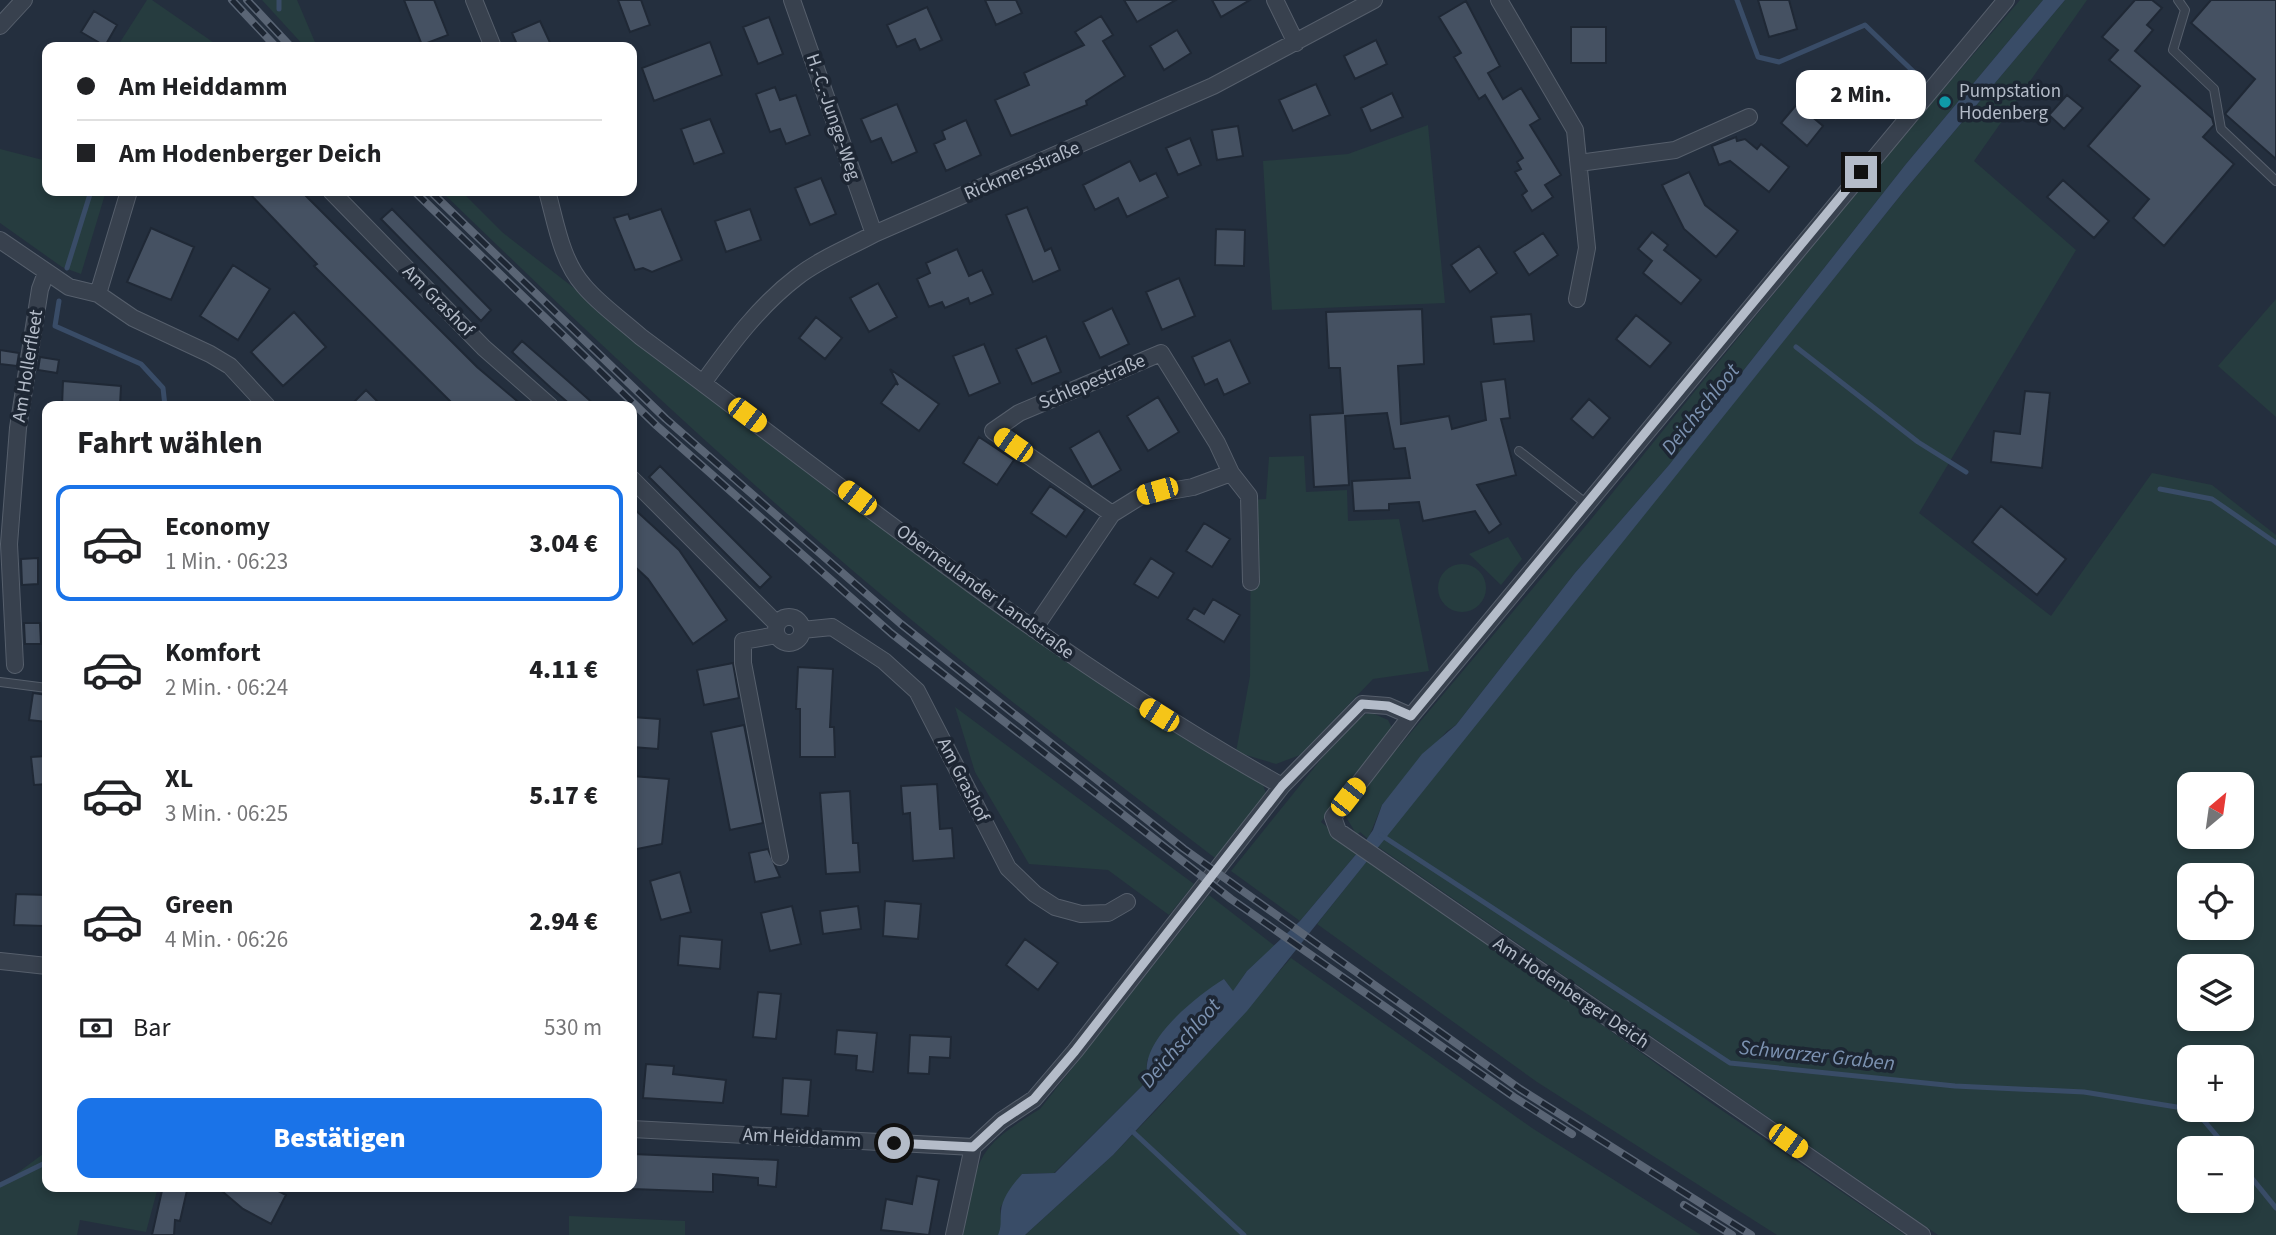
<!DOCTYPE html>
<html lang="de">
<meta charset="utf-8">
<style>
body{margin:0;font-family:"Source Sans 3",sans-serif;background:#f6f6f6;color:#202124;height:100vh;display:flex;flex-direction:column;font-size:26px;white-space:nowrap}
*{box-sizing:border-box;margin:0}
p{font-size:23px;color:#757577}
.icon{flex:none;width:38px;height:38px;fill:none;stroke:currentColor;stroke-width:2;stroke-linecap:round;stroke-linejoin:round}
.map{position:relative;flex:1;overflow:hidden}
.side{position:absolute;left:42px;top:401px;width:595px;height:791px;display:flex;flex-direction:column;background:#fff;border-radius:14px;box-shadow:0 4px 10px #0003}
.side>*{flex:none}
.top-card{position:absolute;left:42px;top:42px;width:595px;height:154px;border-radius:14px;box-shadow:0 4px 10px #0003;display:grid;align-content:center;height:154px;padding:0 35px;background:#fff}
.needle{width:46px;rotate:29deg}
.fabs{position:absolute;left:2177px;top:772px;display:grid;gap:14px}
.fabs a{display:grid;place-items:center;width:77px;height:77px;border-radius:14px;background:#fff;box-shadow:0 4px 10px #0003;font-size:35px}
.end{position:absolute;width:32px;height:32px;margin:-16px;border:9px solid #b4bcc9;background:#111;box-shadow:0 0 0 4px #111}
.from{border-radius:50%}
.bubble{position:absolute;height:49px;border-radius:14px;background:#fff;box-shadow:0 4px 10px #0003;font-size:23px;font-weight:800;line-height:49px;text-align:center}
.car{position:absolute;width:21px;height:42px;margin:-21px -10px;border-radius:9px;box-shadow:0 0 5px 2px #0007;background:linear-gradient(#f5c518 24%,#345 0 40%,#f5c518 0 76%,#345 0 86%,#f5c518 0)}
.top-card b{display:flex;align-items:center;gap:24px;height:66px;font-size:26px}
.top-card b+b{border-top:2px solid #e0e0e0}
.top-card i{width:18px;height:18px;background:#202124}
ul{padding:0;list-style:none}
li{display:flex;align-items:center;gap:21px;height:116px;margin:0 14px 10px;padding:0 21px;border:4px solid transparent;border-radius:14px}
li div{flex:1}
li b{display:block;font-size:26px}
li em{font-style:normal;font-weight:800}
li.on{border-color:#1a73e8}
li>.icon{width:63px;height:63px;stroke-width:1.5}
h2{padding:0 35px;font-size:32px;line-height:84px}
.pay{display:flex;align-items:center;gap:18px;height:77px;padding:0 35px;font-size:26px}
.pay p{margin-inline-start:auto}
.action{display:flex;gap:14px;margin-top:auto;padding:14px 35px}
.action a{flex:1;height:80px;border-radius:14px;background:#1a73e8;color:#fff;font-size:28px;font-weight:800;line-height:80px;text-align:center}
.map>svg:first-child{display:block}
.green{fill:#263c3f;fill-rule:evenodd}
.water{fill:#394c67}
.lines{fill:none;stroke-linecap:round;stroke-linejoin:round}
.stream{stroke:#394c67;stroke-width:5}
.building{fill:#455162;stroke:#1f2835;stroke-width:2}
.lane-casing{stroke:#565f6c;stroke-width:10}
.street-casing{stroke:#565f6c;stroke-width:18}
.lane{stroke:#38414e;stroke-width:8}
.street{stroke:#38414e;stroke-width:16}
.rail-casing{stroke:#5a6575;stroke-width:8}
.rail{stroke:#1d2633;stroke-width:5;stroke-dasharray:16;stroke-linecap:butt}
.route{stroke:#b4bcc9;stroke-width:9}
.culture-dot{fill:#0f9aa8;stroke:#1d2633;stroke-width:2.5}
.labels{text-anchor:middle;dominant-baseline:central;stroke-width:7;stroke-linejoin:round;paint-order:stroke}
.poi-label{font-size:19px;fill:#b4bcc9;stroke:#1d2633;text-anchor:start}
.street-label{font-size:19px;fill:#b4bcc9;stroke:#1d2633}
.water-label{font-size:21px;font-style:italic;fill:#7c92b1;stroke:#1d2633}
</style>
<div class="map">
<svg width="2276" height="1235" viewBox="0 0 2276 1235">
<rect width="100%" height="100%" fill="#242f3e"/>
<path class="green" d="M147,0h5l68,47h-103z
M262,0h35l20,47h-12z
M2020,0h23l-137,164 -237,301 -94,108 -119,152 -9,6 -65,74 -14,34 -8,-7 -3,3 -11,-18 2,-10 240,-284 288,-355z
M2065,0h22l-113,161 102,89 -157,263 132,103 101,-143 60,12 64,50v700h-338l-561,-389 527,-655zM2189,784h53v52h-53zM2189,875h53v53h-53zM2189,966h53v52h-53zM2189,1057h53v53h-53zM2189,1148h53v52h-53z
M1428,125l17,178 -173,7 -9,-149 85,-7z
M0,149l43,11 4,-6v37h59l-25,83 -19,-7 -62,-44z
M441,191h20l41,41 198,154 562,396 5,14 -52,62c-95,-73 -191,-145 -284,-222 -170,-139 -332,-292 -490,-445z
M2276,299v118l-58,-51z
M1304,456l2,36 41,-2 1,31 51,-2 30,152 -56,8 -73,76 -24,9 -40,-12 14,-76 1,-176 15,-1 3,-42z
M1508,537l14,22 -21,26 -32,-31z
M1438 588a24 24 0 1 1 48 0a24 24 0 1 1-48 0Z
M955,707l239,177 -25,31 -61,-45 -79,-6 -54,-92z
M1370,712l18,8 4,8 -71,94 37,30 -58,69 -69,-50 120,-149z
M1369,858l345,247 191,130h-128l-240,-153 -220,-158z
M1209,895l66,51 -28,25 -14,21 -9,-13 -77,81 -1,22 -92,91 -32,1 -22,34 2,20 -4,7h-35c16,-75 7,-84 77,-126z
M1291,958l241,170 169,107h-676l88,-80 47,-49z
M47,1151v35l111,1 -12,45 -66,-12 -3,15h-77v-49z
M569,1216l116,5v14h-116z"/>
<path class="water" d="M2043,0h22l-161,191 -657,820 -134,144 -88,80h-27c4,-9 2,-15 3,-24 1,-13 12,-27 21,-37l33,-1 91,-91c1,-7 0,-16 2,-23 8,-30 50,-64 76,-80l9,12 14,-20 53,-50 58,-69 15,-22 9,-25 40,-51 34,-29 119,-152 94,-108 237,-301z"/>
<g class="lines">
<path class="stream" d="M279,0v9
M1737,0l21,57 21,5 86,-37 54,52
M67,268l24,-77
M59,301l-4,25 86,38 22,24 2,18
M1796,347l122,95 48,30
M2160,489l52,10 64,44
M1381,835l349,228 225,23 129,6 105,17
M2195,1110l32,38
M1131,1130l113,105
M2242,1166l34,42
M0,1185l47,-23"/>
</g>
<path class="building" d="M404,0h30l14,35 -26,10z
M618,0h23l9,25 -20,7z
M985,0h31l6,13 -26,12z
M1124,0h52l-39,22z
M1212,0h38l-29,17z
M1758,0h31l8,29 -28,8z
M2135,0h17l10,8 -15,17 6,5 -18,21 77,67 2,7 -11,12 31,27 -70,82 -31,-28 16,-19 -61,-53 52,-60 -31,-26 9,-10 -16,-13z
M2211,0h65v159l-51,-45 30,-35 -64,-56z
M1466,1l34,65 -12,7 15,26 18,-11 19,31 -10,6 31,50 -16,10 8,12 -21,14 -10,-16 5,-4 -12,-19 6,-3 -4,-7 6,-4 -38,-63 -6,4 -25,-42 7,-4 -22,-36z
M927,7l15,33 -22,10 -5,-11 -18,8 -10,-22z
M94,11l23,14 -12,21 -24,-14z
M1101,16l12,19 -10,6 22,35 -39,25 1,4 -76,31 -16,-36 34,-15 -5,-12 60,-28 -9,-13z
M769,17l14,37 -25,10 -15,-37z
M540,21l12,26h-34l-6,-14z
M1571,27h35v36h-35z
M1177,30l14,23 -27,17 -14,-24z
M1376,40l11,24 -32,15 -11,-23z
M710,42l12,33 -68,26 -12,-33z
M1316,84l14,31 -37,16 -14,-31z
M775,87l5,13 16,-5 14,40 -24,9 -6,-15 -10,3 -14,-38z
M1392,93l11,24 -32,14 -10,-23z
M2067,95l16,13 -19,21 -15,-14z
M897,104l20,48 -25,11 -11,-25 -10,4 -10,-23z
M1797,104l26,22 -16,20 -26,-23z
M710,119l14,34 -30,11 -13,-35z
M966,120l15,35 -35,16 -12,-27 11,-5 -3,-8z
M1238,126l5,30 -26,4 -5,-30z
M1736,137l1,4 8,-2 12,10 4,-5 28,23 -20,25 -39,-31 -11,4 -7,-19z
M1190,138l11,27 -23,10 -12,-27z
M1130,161l10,20 16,-8 12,24 -41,20 -9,-19 -23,12 -12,-25z
M1689,172l16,33 33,26 -22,26 -32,-28 -22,-44z
M821,178l15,36 -26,11 -15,-37z
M2063,180l46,41 -15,17 -47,-41z
M247,191h54l176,176 46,39h-68l-141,-140 3,-2z
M1027,207l18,44 6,-3 9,22 -27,12 -27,-67z
M392,209l99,101 -10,11 -100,-102z
M661,209l21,51 -30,12 -9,-4 -8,2 -21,-52 14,-4 2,5z
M750,209l11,31 -35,12 -11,-31z
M151,228l43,19 -23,53 -44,-18z
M1216,229l29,1 -1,36 -29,-1z
M1652,232l16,13 -4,5 37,30 -20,24 -38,-31 9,-12 -14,-12z
M1543,233l15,22 -29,20 -15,-23z
M1479,246l18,27 -27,19 -19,-27z
M957,249l12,27 13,-6 11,24 -23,10 -2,-6 -23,10 -3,-6 -13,5 -12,-28 13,-6 -4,-10z
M233,265l37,24 -32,51 -38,-24z
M1179,278l16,38 -33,14 -16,-38z
M878,283l19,34 -28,15 -19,-34z
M1112,308l17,36 -29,14 -17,-36z
M1422,309l2,55 -26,2 3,58 48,-8 3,13 34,-9 -5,-38 24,-3 5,39 -9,1 15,56 -39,10 24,39 -12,9 -14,-22 -52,10 -4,-19 -30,2v6l-35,1 -2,-30 58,-3 -5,-30 -11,1 -7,-36 -42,3 4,69 -35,2 -4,-72 33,-2 -3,-45h-11l-3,-56z
M294,312l32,35 -43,39 -32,-34z
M1531,314l3,27 -40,3 -3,-27z
M1636,315l35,28 -21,24 -34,-28z
M816,317l26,21 -17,21 -26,-21z
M1046,336l15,36 -29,12 -16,-35z
M1230,340l20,43 -26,12 -7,-16 -12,6 -13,-28z
M522,341l46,40 28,25h-24l-21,-18 -39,-36z
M984,344l16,39 -31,13 -16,-40z
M0,350l19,3 -2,13 -17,-2z
M40,357l19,3 -2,13 -19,-3z
M890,369l49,35 -20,27 -38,-28 15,-20 2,2z
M63,381l58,5 -1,20h-58z
M366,390l16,16h-32z
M2025,391l25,2 -8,75 -51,-6 3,-31 26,3z
M1158,397l21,35 -31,19 -21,-35z
M1589,399l21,19 -17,20 -22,-19z
M1099,431l22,39 -29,17 -22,-39z
M979,437l35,23 -17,25 -34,-22z
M660,466l111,111 -11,11 -111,-111z
M1050,486l35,24 -19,27 -35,-24z
M2001,506l65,53 -29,36 -65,-53z
M632,507l47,43 48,70 -34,24 -45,-65 -16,-15z
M1204,523l26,16 -18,28 -26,-16z
M38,558v26l-16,1 -1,-26z
M1151,558l23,15 -16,25 -24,-14z
M1213,599l27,16 -16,27 -37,-23 7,-11 10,6z
M24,623h16l1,21h-16z
M733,663l6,35 -35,7 -7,-35z
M798,667l35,2 -3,58h4l1,30h-35v-48h-4z
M33,693l14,2v27l-18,-2z
M632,717l28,2 -2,30 -26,-2z
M744,725l19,98 -33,7 -19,-98z
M47,756v28l-13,1 -3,-28z
M632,776l37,3 -7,65 -30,6z
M937,784l3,45 12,-1 2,30 -41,3 -3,-48 -7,1 -2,-28z
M850,791l3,52h5l2,29 -34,2 -6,-81z
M768,849l12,28 -25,5 -6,-29z
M680,872l11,40 -30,8 -11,-39z
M16,894l31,1 -2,31 -31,-1z
M885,901l36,3 -3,35 -35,-3z
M792,906l9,38 -31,7 -9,-38z
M858,906l3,23 -38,5 -3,-23z
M680,936l42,4 -2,29 -42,-4z
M1025,939l33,24 -20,27 -32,-25z
M758,992l23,2 -5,45 -23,-2z
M837,1030l40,3 -4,39 -17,-2 1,-14 -22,-2z
M910,1035l41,2 -1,21 -20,-1 -1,17 -21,-1z
M646,1064l28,2 -1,8 53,6 -3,23 -80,-5z
M783,1078l28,2 -3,36 -27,-2z
M632,1154l146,6 -2,27 -18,-2v-7l-45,-4v18l-81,-3z
M917,1176l22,4 -10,55 -48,-5 5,-31 26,5z
M163,1186h25l-8,35 -5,-1 -1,15h-22z
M216,1186h53l17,9 -15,29 -28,-15z"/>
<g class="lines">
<defs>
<path id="lane" d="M2178,0l7,10 -12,40 41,39 7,40 55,52
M1519,451l69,54
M0,682l47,6"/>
<path id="street" d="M474,0l19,47
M792,0l82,234
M1275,0l21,43
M1499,0l76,130 12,118 -10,51
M0,26l24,-26
M1579,163l96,-13 74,-33
M331,191l153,157 66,58
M547,191c9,32 14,69 37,95 16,19 38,34 57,51 209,155 413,322 641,449
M0,240l69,47 29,7 35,24 77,36 20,12 37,40
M98,294l31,-103
M703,383c28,-39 56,-77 94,-106 23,-18 51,-29 77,-43l339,-148 161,-86
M632,479l145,145
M1112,514l-119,-83 26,-18 142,-60 56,90 14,30 18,23 2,86
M776 630a13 13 0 1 1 26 0a13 13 0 1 1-26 0Z
M1034,629l78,-115 29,-18 52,-9 38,-14
M802,630l30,-3 52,34 33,30 91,177 27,26 20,13 26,7 27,-1 19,-11
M777,635l-34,6v22l37,194
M15,665l-6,-121 9,-116 22,-139 6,-16
M0,961l47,5
M632,1129l341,18
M954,1235l19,-88 28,-26 33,-22 41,-48 207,-265 80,-82 26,2 23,10
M1922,1235l-584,-404 -5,-14 78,-101 595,-716"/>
</defs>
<use href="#lane" class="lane-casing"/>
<use href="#street" class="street-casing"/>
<use href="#lane" class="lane"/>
<use href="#street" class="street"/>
<defs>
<path id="rail" d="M232,0l44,47
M247,0l44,47
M414,191l243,235 234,207 340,266 283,198 58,37
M430,191l236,228 235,205 283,225 336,240 231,146
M1684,1205l48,30"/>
</defs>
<use href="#rail" class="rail-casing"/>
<use href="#rail" class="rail"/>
</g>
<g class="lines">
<path class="route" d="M894,1143l79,4 28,-26 33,-22 41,-48 207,-265 80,-82 26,2 23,10 450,-544"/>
</g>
<circle class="culture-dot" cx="1945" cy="102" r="7"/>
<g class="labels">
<g class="poi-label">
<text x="1959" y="91">Pumpstation<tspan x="1959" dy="22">Hodenberg</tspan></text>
</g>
<g class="street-label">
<text transform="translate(833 117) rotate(71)">H.-C.-Junge-Weg</text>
<text transform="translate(1022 171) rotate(-23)">Rickmersstraße</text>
<text transform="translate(438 301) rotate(45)">Am Grashof</text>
<text transform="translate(28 366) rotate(-81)">Am Hollerfleet</text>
<text transform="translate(1092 382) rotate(-23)">Schlepestraße</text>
<text transform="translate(985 592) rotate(36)">Oberneulander Landstraße</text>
<text transform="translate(963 780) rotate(63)">Am Grashof</text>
<text transform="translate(1571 993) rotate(34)">Am Hodenberger Deich</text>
<text transform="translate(802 1138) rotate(3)">Am Heiddamm</text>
</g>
<g class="water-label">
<text transform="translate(1700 409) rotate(-51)">Deichschloot</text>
<text transform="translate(1180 1043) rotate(-49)">Deichschloot</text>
<text transform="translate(1817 1055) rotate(6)">Schwarzer Graben</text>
</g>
</g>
</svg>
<div class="fabs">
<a><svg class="needle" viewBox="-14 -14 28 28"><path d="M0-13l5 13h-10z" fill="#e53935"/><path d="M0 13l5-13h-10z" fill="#757577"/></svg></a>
<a><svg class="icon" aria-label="locate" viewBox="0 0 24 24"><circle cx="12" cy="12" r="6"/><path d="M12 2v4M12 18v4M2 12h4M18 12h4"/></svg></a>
<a><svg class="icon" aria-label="layers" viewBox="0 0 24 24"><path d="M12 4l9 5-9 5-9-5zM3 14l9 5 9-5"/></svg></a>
<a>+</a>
<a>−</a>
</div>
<i class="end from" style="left:894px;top:1143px"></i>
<i class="end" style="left:1861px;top:172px"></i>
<div class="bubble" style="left:1796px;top:70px;width:130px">2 Min.</div>
<i class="car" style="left:747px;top:415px;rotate:127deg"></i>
<i class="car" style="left:1013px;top:445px;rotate:305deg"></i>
<i class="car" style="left:1157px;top:491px;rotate:254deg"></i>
<i class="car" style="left:857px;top:498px;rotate:307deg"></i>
<i class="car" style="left:1159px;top:715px;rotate:302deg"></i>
<i class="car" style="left:1348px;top:797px;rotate:38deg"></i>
<i class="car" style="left:1788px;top:1141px;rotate:125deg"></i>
<div class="top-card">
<b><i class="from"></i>Am Heiddamm</b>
<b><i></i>Am Hodenberger Deich</b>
</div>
<section class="side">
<h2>Fahrt wählen</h2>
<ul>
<li class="on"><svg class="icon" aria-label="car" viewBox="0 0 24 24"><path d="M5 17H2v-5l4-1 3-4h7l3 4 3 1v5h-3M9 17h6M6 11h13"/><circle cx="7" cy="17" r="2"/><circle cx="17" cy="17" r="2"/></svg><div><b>Economy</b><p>1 Min. · 06:23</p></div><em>3.04 €</em></li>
<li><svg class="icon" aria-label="car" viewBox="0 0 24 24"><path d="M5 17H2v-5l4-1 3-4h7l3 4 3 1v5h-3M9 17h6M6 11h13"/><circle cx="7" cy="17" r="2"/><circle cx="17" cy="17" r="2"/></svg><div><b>Komfort</b><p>2 Min. · 06:24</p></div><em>4.11 €</em></li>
<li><svg class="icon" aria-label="car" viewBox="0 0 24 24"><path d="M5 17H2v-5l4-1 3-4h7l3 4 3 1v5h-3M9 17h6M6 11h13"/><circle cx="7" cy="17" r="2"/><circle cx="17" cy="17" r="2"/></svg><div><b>XL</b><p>3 Min. · 06:25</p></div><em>5.17 €</em></li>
<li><svg class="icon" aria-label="car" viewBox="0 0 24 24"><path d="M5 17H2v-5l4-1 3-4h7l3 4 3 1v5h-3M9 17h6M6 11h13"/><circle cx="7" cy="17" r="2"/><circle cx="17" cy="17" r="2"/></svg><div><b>Green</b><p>4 Min. · 06:26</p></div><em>2.94 €</em></li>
</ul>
<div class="pay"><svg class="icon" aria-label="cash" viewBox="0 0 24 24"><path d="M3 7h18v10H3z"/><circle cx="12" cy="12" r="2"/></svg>Bar<p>530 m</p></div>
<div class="action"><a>Bestätigen</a></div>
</section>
</div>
